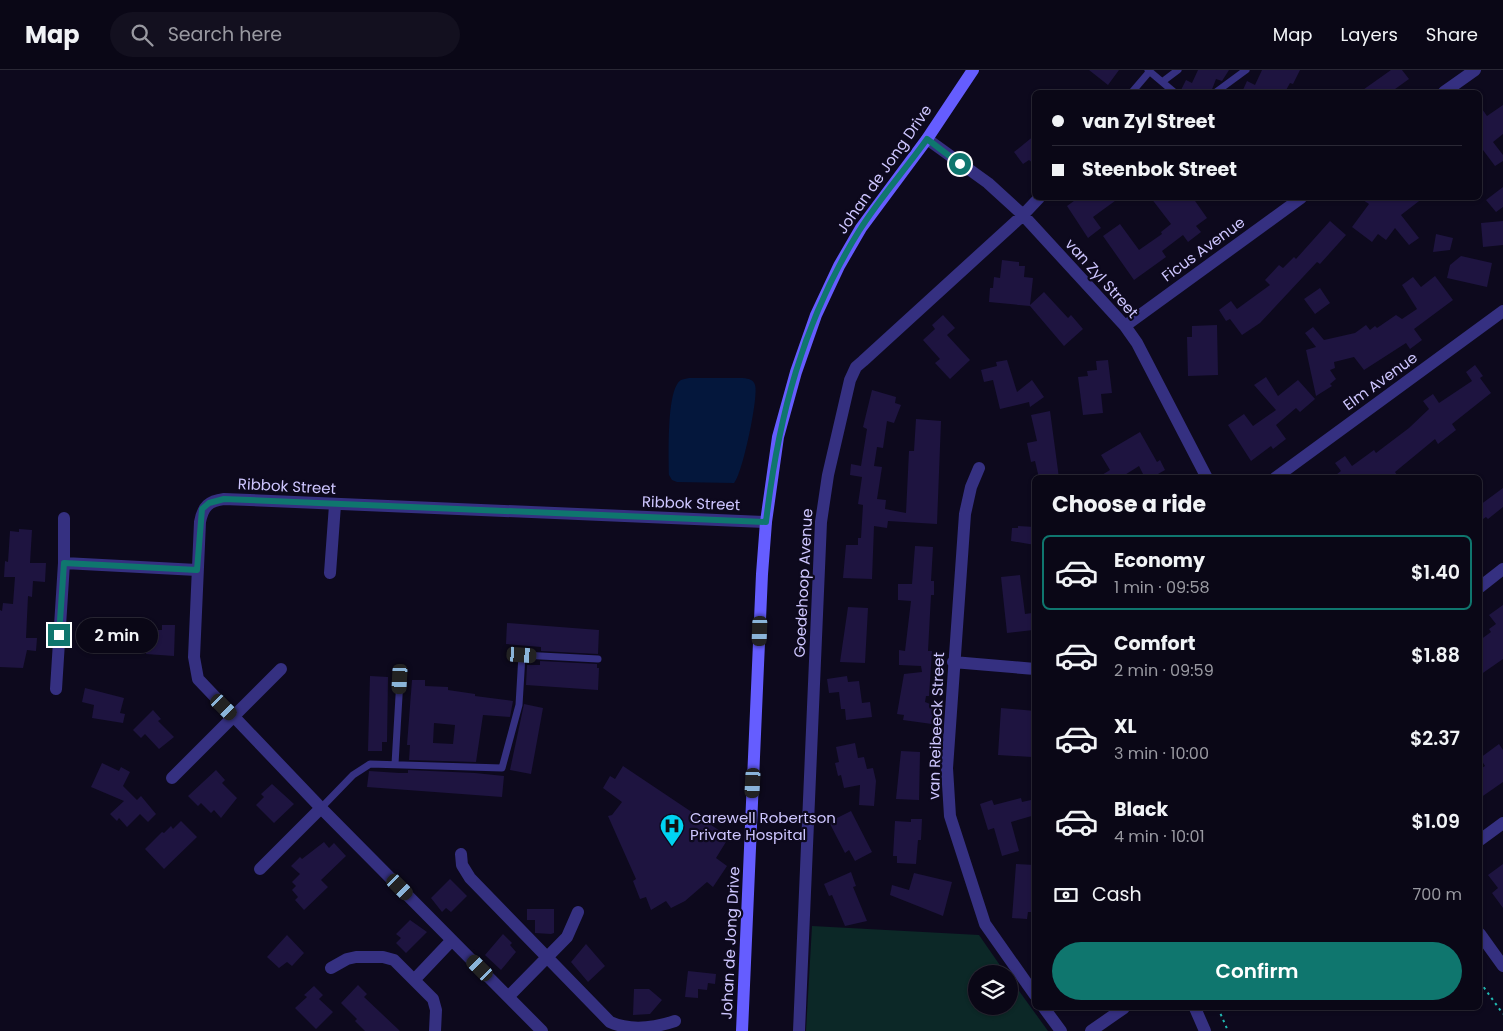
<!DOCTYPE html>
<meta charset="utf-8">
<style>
body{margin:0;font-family:Poppins,sans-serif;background:#13101f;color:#f1f3f6;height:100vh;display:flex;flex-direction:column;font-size:19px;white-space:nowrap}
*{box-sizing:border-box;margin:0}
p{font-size:16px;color:#9999a1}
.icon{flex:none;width:28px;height:28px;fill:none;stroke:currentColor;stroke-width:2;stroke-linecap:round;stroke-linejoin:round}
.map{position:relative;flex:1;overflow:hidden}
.drawer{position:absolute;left:1032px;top:405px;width:450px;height:535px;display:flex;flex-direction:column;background:#0a0716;border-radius:8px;box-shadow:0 1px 4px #0004,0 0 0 1px #2a2835}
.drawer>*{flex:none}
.top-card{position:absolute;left:1032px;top:20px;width:450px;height:110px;border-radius:8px;box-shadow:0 1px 4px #0004,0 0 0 1px #2a2835;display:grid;align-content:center;height:110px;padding:0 20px;background:#0a0716}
.tools{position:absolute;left:968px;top:895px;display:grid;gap:10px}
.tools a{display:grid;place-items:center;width:50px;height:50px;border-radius:50%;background:#0a0716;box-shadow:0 1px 4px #0004,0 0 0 1px #2a2835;font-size:25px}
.end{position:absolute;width:22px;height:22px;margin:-11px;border:6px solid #0f766e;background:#fff;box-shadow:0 0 0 2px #fff}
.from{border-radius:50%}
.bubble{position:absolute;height:35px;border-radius:18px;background:#0a0716;box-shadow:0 1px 4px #0004,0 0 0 1px #2a2835;font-size:16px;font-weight:600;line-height:35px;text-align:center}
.car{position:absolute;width:15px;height:30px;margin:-15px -8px;border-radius:6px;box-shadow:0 0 4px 1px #0007;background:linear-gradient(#222 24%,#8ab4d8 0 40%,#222 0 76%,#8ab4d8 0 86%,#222 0)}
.top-card b{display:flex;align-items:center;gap:18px;height:48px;font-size:19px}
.top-card b+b{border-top:1px solid #2a2835}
.top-card i{width:12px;height:12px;background:#f1f3f6}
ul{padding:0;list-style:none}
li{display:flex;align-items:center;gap:15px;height:75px;margin:0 10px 8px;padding:0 10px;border:2px solid transparent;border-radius:8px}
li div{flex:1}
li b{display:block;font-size:19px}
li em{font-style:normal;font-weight:600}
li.active{border-color:#0f766e}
li>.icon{width:45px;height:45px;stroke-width:1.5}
h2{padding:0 20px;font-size:22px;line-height:60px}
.pay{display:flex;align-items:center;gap:12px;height:55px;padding:0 20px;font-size:19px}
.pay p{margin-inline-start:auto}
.button{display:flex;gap:10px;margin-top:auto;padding:10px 20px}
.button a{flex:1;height:58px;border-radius:30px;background:#0f766e;color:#fff;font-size:20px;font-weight:600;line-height:58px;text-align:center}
header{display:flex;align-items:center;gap:30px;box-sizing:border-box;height:70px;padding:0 25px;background:#0a0716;border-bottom:1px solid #2a2835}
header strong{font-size:24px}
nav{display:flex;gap:28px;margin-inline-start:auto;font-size:18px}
.search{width:350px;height:45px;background:#13101f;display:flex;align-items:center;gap:12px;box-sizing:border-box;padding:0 18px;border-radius:28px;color:#9999a1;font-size:19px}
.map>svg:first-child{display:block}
.green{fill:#0c2827}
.water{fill:#04173c}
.building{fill:#1e1440;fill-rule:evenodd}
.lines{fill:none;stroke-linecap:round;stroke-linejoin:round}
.path{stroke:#21b8b2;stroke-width:2;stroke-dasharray:2.5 4;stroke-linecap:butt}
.lane{stroke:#353081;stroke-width:7}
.street{stroke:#353081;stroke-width:12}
.secondary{stroke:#655dff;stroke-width:12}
.route{stroke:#0f766e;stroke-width:6}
.labels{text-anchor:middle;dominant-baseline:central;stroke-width:4.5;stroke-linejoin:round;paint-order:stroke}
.street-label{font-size:15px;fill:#cec6ff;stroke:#0d091d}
.poi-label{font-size:15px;fill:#cec6ff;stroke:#0d091d;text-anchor:start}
</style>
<header>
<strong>Map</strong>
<div class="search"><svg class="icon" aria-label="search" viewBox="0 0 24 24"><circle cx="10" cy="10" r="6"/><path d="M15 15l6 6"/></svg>Search here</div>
<nav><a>Map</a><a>Layers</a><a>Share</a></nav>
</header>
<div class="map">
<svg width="1503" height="961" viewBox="0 0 1503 961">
<rect width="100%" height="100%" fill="#0d091d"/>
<path class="green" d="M812,856l167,9 27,39h-30v32h33v-29l39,54h-242z"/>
<path class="water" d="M689,308h54c6,1 10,1 12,7 4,11 -13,91 -21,98l-57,-1 -5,-2 -3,-5c0,-18 -3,-86 12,-95 2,-1 5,-1 8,-2z"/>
<path class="building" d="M1089,0h30l-11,15z
M1198,0h31l-7,11 -6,-2 -5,13h-31l6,-12 6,3z
M1262,0h38l-7,14 -3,-1 -5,9h-43l5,-11 8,4z
M1391,0h11l7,9 -18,13h-31z
M1503,35v29l-10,8 10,13v6l-8,5 -15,-20v-40l7,10z
M1035,65v30l-6,-5 -6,4 -9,-12z
M1503,117v20l-7,5 -10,-12z
M1078,128h41l-26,19 8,11 -13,10 -21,-32z
M1151,128h42l14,20 -11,8 5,6 -13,10 -5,-7 -21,16 4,6 -32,23 -31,-44 17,-12 19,26 23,-16 -1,-2 10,-8z
M1360,128h63l-22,17 18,23 -10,7 -14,-17 -9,12 -8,-6 -6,8 -20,-15 17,-23z
M1330,151l16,14 -26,29 -3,-2 -57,61 -18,12 -12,-16 -4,2 -7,-11 12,-9 6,8 33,-24 -5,-5 14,-15 4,3 11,-11 2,2z
M1503,151v24l-20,2 -2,-24z
M1436,164l17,4 -3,12 -17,2z
M1461,186l31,7 -5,24 -40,-9 3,-13z
M1002,190l17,2v4h6l-1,11 9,1 -3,27 14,-13 24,26 3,-3 12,14 -19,17 -34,-40 -41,-4 1,-14h3l1,-11 6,1z
M1435,206l18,24 -39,29 8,11 -12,9 -4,-6 -42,27 -10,-13 -20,5 1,6 -5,2 6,9 -6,5 2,2 -16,10 -10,-46 10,-3 -11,-14 8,-6 11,13 31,-7 11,-8 4,5 5,-4 2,2 19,-13 6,4 15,-10 -15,-24 11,-8 8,10z
M1320,218l10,15 -15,11 -11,-15z
M943,245l12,13 -8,7 23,25 -20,19 -15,-16 5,-4 -17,-19 12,-11 -3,-4z
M1217,255l1,50 -30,1 -1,-39h5v-11z
M1007,290l10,32 15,-12 12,17 -14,10 -1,-5 -29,7 -7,-29 -9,2 -3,-12 16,-4 -1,-4z
M1108,290l4,33 -11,1 2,19 -20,2 -5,-38 10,-1 -1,-5 10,-1 -1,-9z
M1475,295l8,11 -3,2 11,15 -39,31 4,6 -18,14 -3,-5 -40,33 4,6h-67l9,-7 -6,-8 10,-7 7,10 22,-16 2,3 33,-25 20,-19 -6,-8 10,-7 6,9 33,-22 -6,-9z
M1266,307l12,19 20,-16 17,19 -15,13 -4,-4 -20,17 10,14 -13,10 -2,-3 -20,15 -23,-36 16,-11 9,12 23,-16 -22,-25z
M872,320l24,7 -1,6 6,2 -7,18 -7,-2 -4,27 -6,-1 -3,19 8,1 -5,32 9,1 -1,9 21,4 3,-62h5l2,-32 25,2 -4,103 -49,-3 -1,7 -13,-2 -2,53 -29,-1 3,-33h12v-7h3l2,-33 -5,-1 4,-27 -12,-2 1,-11 10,2 6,-37 -4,-2z
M1050,341l9,67h-20l-4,-17 -4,1 -4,-19 10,-2 -6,-26z
M1140,362l17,30 3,-2 5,10 -14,8h-6l-6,-12 -19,12h-23l13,-8 -9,-15z
M1503,418v19l-15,12 -2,-2 -6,4v-16z
M1018,456l17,1v18l-24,-4 1,-13h6z
M19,459l13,1 -2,33h16l-1,19 -12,-1 -1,16 -4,-1 -2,42h11l-1,13 -9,-1 -4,18 -23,-1v-57l2,1 1,-8 10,1 2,-27h-11l1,-16 3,1 2,-31 9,1z
M915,476l18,1 -2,34h3v14h-3l-3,56h4l-3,45h-3l-1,6 10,4 -3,18 -29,-4 1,-5 -7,-1 7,-40 18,-2 -1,-6 -22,-1v-15l6,1 6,-50 -13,-1v-16h14z
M1020,505l5,39 7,-1 1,17 -26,3 -6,-56z
M1503,535v54l-23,16v-35l11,-8 -2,-3 7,-5 -7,-9z
M848,537l20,1 -3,55 -25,-1z
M507,553l92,7 -1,24 -57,-3v-4l-35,-3z
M162,555h13l-1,31 -28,-2 3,-24h13z
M540,591l57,3v4h2l-1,22 -72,-5 1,-20h13z
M370,606l18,1 -1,65h-5v9h-14z
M847,606l1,6 11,-1 3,22 8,-1 2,15 -26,3 -1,-11h-4l-2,-17 -10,1 -2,-14z
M412,610h13v6l23,1v3l27,4v2l38,5 -3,16 -27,-2 -7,47 -67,-2 1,-15h-3zM434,653l21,2 -2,19 -20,-1z
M85,618l39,10 -4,15 5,1 -2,9 -31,-5 2,-13 -12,-3z
M524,634l19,4 -12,66 -21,-4z
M1001,638l34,3 -3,46 -34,-2z
M153,640l8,9 -3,2 16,16 -15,12 -14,-15 -4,4 -8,-8z
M855,673l3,15 6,-1 3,12 6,-1 3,13 -2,25 -15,-1 1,-20 -16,3 -3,-13 -3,1 -3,-13 4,-1 -3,-15z
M1499,674l4,6v32l-23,16v-29l5,-3 -5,-8z
M901,681l19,1 -1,48 -23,-1z
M102,693l17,8 2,-4 9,5 -7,14 14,14 4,-4 15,18 -8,8 -8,-8 -13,13 -8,-9 -2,3 -7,-7 14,-13 -33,-14z
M623,696l106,71 -13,21 11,8 -14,21 -6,-5 -22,19 -14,7 -5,-7 -15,9 -5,-13 -6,2 -7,-18 3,-2 -28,-63 4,-1 10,-13 -19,-14 7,-12 5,3z
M216,700l9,10 -3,3 15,15 -16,20 -7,-8 -3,3 -10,-10 -3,3 -10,-10z
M408,700l67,3 29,3 -2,21 -135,-10 2,-16 30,2h9z
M272,714l22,20 -20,19 -18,-18 8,-8 -3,-3z
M1021,728l1,4 9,-2 4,15 -24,7 8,29 -17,5 -8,-28 -6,2 -8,-26 12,-4 2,5z
M851,741l21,41 -17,9 -6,-11 -4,3 -16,-31z
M911,749h11l-1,21h-3l-2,24 -19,-1v-7h-4l2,-35 16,1z
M181,751l16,16 -33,32 -19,-20 17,-17 2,1 7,-7 2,3z
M324,772l5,6 5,-5 12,13 -25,24 7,7 -24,23 -9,-10 3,-3 -6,-7 4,-4 -4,-4 8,-8 -9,-8 9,-9 2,2z
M1016,794l19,1v47h-7l-1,7 -15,-1z
M1503,794v44l-11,-15 6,-5 -10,-13z
M851,802l5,14 -3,1 14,34 -22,5 -13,-31 -3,1 -5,-12z
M914,803l38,9 -9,34 -53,-21 2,-10 17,5z
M450,809l17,17 -16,16 -5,-4 -4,4 -11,-14z
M527,839h27v24l-3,1 -16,-1v-13h-8z
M410,850l17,12 -21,21 -10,-10 5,-5 -5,-4z
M503,864l9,9 -2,2 6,7 -15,18 -16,-15z
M287,865l17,18 -12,13 -5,-4 -8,6 -12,-11z
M586,874l19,22 -17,16 -17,-20z
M688,901l28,3 -1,10 -7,-1 -1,7 -9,-1v9l-13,-1z
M358,915l9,9 -3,3 36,34h-35l-10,-10 2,-2 -16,-16z
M314,916l9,9 -4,4 14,13 -17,17 -21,-21 12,-11 -3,-2z
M634,919h15l13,11 -12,14 -17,1z"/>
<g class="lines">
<path class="path" d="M1480,912l23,32
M1218,938l10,23"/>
<path class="lane" d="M1148,0l26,22
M1162,12l16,-12
M1132,22l18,-21
M1216,22l30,-22
M395,694l5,-85
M321,738l32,-33 17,-11 132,4 17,-63 3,-50 76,4"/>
<path class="street" d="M1444,22l31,-22
M927,69l61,44 35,32 102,111 12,17 70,135
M1125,256l176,-128
M979,398l-8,19 -6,27 -18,254 3,48 35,108 50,71
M1275,408l228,-167
M64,493l133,7
M330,503l5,-68
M1480,517l23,-18
M953,592l82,7
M56,619l8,-126v-45
M172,708l109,-109
M1480,770l23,-17
M461,784l1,11 8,13 140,144c20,9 44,6 65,-1
M260,799l61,-61
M1480,864l23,32
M331,898l16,-9 9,-2h27l11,3 39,39 3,11 -1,21
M415,909l37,-39
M509,926l58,-59 11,-25
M1044,938l17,23
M1195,938l10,23
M542,961l-221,-223 -123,-129 -4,-22 6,-135c3,-16 9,-21 24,-23l542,23
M799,961l22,-509 7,-47 22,-95 6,-13 7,-6 160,-146 16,-17
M1091,961l33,-23"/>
<path class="secondary" d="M742,961l20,-457 4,-52 12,-85 18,-65 20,-57 23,-49 22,-38 66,-89 46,-69"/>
</g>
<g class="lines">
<path class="route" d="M59,565l5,-72 133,7 5,-61 7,-6 15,-4 542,23c12,-104 37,-201 93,-291 20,-32 46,-61 68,-92l33,25"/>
</g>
<defs>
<symbol id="hospital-pin" viewBox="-11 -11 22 30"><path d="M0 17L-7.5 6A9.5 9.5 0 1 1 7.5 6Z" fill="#00d3f1" stroke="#0d091d"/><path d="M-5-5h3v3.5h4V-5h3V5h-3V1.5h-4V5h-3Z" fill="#111"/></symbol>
</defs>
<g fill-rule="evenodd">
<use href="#hospital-pin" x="658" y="742" width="28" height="38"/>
</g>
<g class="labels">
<g class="street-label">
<text transform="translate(884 99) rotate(-55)">Johan de Jong Drive</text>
<text transform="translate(1203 179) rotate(-36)">Ficus Avenue</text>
<text transform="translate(1102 208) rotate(48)">van Zyl Street</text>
<text transform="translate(1380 311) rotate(-36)">Elm Avenue</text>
<text transform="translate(287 416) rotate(3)">Ribbok Street</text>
<text transform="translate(691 433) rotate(2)">Ribbok Street</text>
<text transform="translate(803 513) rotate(-87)">Goedehoop Avenue</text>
<text transform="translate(936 656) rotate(-88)">van Reibeeck Street</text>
<text transform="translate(730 873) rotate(-87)">Johan de Jong Drive</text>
</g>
<g class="poi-label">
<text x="690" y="747">Carewell Robertson<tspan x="690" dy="17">Private Hospital</tspan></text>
</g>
</g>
</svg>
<div class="tools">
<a><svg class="icon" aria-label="layers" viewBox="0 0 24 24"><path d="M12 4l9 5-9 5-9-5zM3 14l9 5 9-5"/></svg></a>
</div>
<i class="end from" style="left:960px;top:94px"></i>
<i class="end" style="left:59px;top:565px"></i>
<div class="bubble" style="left:76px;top:548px;width:82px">2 min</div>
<i class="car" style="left:760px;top:561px;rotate:182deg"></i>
<i class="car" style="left:522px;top:585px;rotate:94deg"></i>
<i class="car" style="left:400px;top:609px;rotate:183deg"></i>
<i class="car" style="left:224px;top:637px;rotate:135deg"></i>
<i class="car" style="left:753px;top:713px;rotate:183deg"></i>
<i class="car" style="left:400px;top:817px;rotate:135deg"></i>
<i class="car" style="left:480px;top:898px;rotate:315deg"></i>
<div class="top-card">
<b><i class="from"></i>van Zyl Street</b>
<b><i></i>Steenbok Street</b>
</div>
<section class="drawer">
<h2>Choose a ride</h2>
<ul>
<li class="active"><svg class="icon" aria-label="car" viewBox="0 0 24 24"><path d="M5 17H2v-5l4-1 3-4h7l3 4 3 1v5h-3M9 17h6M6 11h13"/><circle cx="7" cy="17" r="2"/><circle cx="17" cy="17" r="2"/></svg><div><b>Economy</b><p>1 min · 09:58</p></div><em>$1.40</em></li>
<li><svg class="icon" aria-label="car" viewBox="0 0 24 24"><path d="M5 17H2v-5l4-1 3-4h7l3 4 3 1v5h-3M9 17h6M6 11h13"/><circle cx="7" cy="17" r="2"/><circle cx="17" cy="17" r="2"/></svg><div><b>Comfort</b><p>2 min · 09:59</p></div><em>$1.88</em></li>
<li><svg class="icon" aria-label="car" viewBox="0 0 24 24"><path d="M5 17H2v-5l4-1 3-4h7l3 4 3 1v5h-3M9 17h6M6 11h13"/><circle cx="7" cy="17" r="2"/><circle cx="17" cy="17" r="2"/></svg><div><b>XL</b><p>3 min · 10:00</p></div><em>$2.37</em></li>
<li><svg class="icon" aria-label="car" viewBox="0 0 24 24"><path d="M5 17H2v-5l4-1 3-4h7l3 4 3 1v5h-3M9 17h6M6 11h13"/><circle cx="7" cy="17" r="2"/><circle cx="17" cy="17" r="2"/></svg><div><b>Black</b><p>4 min · 10:01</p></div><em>$1.09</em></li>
</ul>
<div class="pay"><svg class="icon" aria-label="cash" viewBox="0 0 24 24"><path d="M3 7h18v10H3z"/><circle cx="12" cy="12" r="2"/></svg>Cash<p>700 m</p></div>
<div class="button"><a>Confirm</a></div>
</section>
</div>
